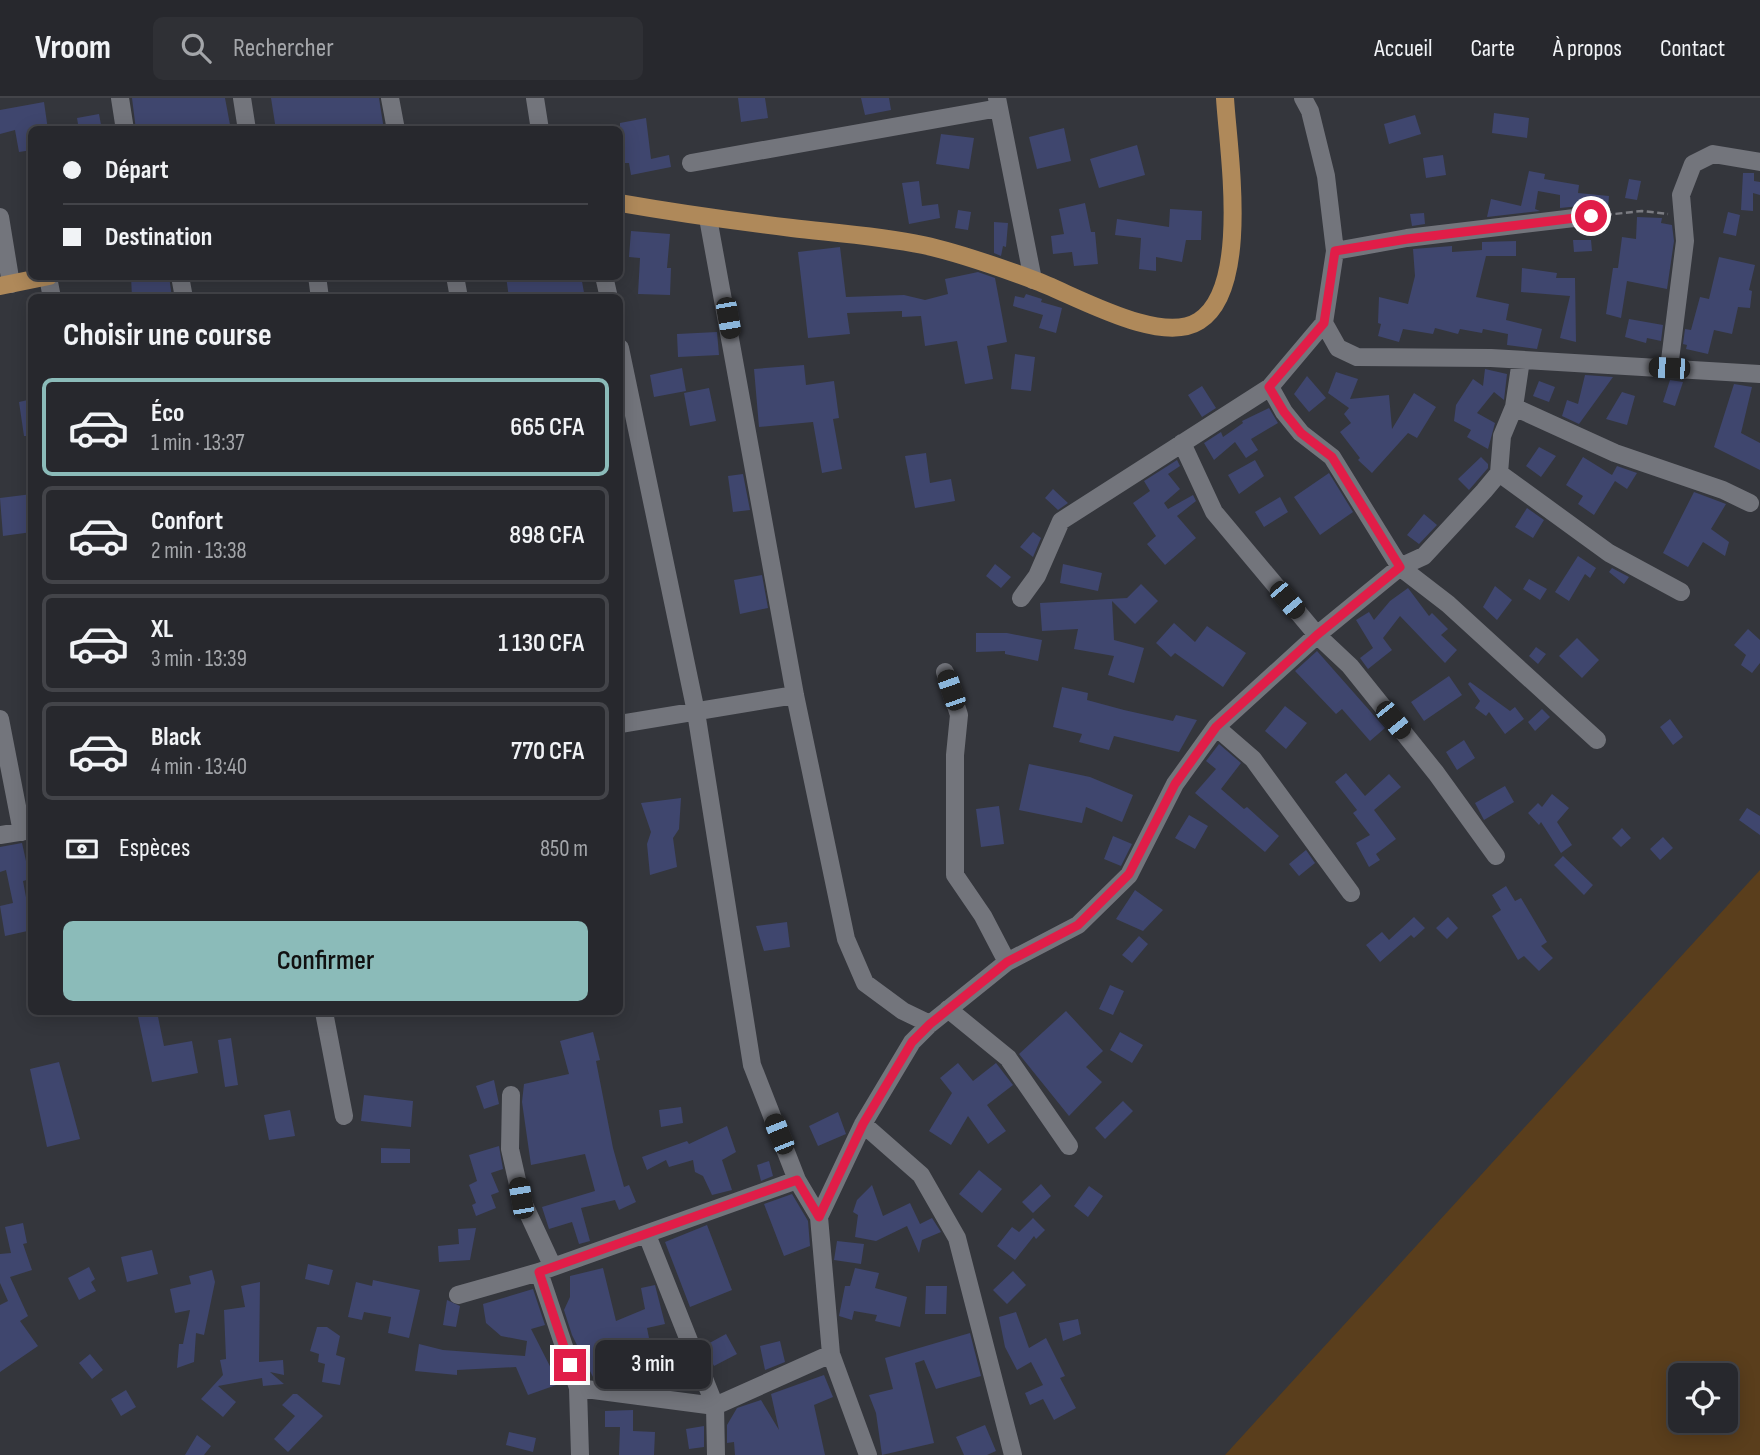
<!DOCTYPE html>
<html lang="fr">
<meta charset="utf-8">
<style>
body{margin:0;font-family:"Sofia Sans Condensed",sans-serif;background:#2f3035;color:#f1f3f6;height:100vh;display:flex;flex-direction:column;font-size:26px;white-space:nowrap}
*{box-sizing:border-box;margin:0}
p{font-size:23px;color:#a4a6aa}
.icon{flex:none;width:38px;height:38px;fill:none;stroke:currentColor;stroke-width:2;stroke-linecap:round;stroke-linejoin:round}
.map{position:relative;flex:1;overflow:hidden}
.drawer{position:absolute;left:28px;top:196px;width:595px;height:721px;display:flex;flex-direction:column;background:#27282d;border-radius:10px;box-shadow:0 4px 18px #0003,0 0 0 2px #434449}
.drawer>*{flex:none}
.hud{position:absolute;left:28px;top:28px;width:595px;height:154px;border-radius:10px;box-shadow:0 4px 18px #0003,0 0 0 2px #434449;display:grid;align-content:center;height:154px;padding:0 35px;background:#27282d}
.buttons{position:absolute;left:1668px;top:1265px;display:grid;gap:14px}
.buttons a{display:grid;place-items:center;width:70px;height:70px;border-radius:10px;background:#27282d;box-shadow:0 4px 18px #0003,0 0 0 2px #434449;font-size:35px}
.end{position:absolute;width:32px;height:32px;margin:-16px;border:9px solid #e11d48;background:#fff;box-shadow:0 0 0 4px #fff}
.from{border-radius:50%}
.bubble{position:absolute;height:49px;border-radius:10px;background:#27282d;box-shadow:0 4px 18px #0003,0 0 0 2px #434449;font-size:23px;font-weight:600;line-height:49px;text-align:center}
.car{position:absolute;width:21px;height:42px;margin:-21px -10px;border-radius:9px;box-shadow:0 0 5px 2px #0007;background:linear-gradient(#222 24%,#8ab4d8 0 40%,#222 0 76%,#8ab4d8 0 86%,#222 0)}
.hud b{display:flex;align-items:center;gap:24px;height:66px;font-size:26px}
.hud b+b{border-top:2px solid #434449}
.hud i{width:18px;height:18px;background:#f1f3f6}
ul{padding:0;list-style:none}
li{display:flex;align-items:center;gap:21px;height:98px;margin:0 14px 10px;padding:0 21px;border:4px solid #434449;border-radius:10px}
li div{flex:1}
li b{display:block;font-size:26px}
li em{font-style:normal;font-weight:600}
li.active{border-color:#8bbbb9}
li>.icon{width:63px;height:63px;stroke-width:1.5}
h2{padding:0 35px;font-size:32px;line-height:84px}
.pay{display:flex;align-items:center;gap:18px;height:77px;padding:0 35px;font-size:26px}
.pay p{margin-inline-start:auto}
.action{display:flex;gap:14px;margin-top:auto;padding:14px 35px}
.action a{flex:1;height:80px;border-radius:10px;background:#8bbbb9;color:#111;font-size:28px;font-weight:600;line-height:80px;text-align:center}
header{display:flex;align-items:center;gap:42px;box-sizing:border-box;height:98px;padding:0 35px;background:#27282d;border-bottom:2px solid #434449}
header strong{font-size:33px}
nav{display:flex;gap:38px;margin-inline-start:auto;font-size:24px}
.search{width:490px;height:63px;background:#2f3035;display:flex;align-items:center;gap:18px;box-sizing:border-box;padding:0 24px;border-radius:10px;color:#a4a6aa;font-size:26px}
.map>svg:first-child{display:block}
.green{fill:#5a3e1c;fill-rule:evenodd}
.building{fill:#3f466e}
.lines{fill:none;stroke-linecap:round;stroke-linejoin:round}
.path{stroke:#7b7c82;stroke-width:2.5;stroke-dasharray:7 3.5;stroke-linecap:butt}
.minor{stroke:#73757c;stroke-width:18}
.major{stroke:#af895a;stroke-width:18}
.route{stroke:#e11d48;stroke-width:9}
</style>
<header>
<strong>Vroom</strong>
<div class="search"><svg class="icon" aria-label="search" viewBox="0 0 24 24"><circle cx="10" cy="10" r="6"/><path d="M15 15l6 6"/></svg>Rechercher</div>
<nav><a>Accueil</a><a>Carte</a><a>À propos</a><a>Contact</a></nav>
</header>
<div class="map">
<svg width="1760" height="1357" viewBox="0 0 1760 1357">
<rect width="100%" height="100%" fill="#34363c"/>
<path class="green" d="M1760,772v585h-535zM1680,1278h46v45h-46z"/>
<path class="building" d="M132,0h93l6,32h-95z
M271,0h108l5,32h-108z
M738,0h27l3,20 -27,4z
M861,0h28l2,12 -26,5z
M44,4l4,28h-16v20l-13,2 -4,-22 -15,4v-24z
M1494,15l35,5 -2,20 -35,-5z
M99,16l3,16h-23l-2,-12z
M1415,17l6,19 -32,10 -5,-20z
M646,20l5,41 18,-4 2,12 -40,8 -2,-12h-9v-40z
M1064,30l7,33 -34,8 -8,-32z
M941,36l33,4 -5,31 -33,-5z
M1137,47l8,30 -46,13 -9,-29z
M1443,57l3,20 -20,3 -3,-20z
M1529,73l16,3 -1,5 35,6 -1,8 31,3 -1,12 -18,-3 -30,3v-13l-22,-4 -3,18 5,2 -53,6 4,-18 30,7z
M1743,75h11v8l6,1v13l-7,-2v18l-12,-1z
M1629,81l12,2 -4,19 -12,-2z
M919,83l3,25 16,-2 2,14 -31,6 -7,-41z
M1085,105l6,29h4l3,32 -24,2 -2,-14 -19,2 -2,-18 13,-2 -5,-25z
M1170,111l32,2 -1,29h-15l-4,22 -26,-5v14l-17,-2 2,-31 -26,-3 2,-16 52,8z
M958,112l13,2 -3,18 -13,-2z
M1728,114l12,3 -4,21 -13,-3z
M1424,115l1,11 -13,2 -2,-12z
M1637,119l25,1 -1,5 11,2 2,16 -7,48 -40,-8 -6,37 -15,-4 7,-46h5l4,-31 14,2z
M994,124l14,1 -2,24 -3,-1 -2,10 -7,-3z
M631,133l39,3 -3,34h4l-1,27 -32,-1 2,-36 -11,-1z
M1573,142h18l1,11 -18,1z
M1516,143v15h-30l-10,41 33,7 -3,16 36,9 -5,20 -30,-4 1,-11 -25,-5 -1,4 -22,-4 -2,5 -23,-6 -2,6 -30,-5 -4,13 -21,-6 3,-12 -3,-1 1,-26 29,7 7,-28 -2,-27 39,-3v6l30,-2v-8z
M840,149l6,50 58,-2 21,5 23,-6 -3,-15 33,-7 17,6 12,64 -20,4 6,33 -28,5 -8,-43 -32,5 -4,-30 -19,1v-6l-55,2 3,21 -42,4 -10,-86z
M1719,159l36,8 -6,25 3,1 -2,17 -12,-1 -6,27 -18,-4 -6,24 -22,-5 1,-4 -4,-1 2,-15 6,1 9,-33 9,2z
M1522,170l35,5 -1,5h19l1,64 -16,-4 10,-42 -49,-4z
M131,178h38l3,22h-40z
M506,178h27l1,6 47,-6 4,22h-38l-1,-5 -37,5z
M1026,196l16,5 -1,3 21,6 -6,25 -17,-5 4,-13 -30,-9 2,-10 9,2z
M1629,221l34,6 -2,16 -14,-3 -1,5 -21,-6z
M717,234l2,23 -41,2 -1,-23z
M1015,256l20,3 -4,34 -20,-2z
M804,267l2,20 28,-4 5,37 -6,1 9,50 -20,4 -9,-51 -54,5 -5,-58z
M682,270l4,23 -32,6 -4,-22z
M1485,271l22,5 -3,26 -10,-8 -17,21 18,10 -7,26 -21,-12 4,-7 -17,-9 2,-16 17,-26 10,7z
M1336,274l22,7 -8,20 39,-4 3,34 22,-36 22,14 -19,31 -9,-5 -36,40 -14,-13 2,-2 -20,-26 11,-9 -7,-9 5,-6 -21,-15z
M1585,277l28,2 -34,47 -17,-8 5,-16 11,4z
M1307,278l19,22 -17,14 -15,-18z
M1670,282l13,2 -8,24 -12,-4z
M1539,283l16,6 -6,15 -16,-6z
M1734,286l18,3 -11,46 19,10v27l-46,-23z
M1202,288l14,22 -14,9 -14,-22z
M709,290l7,33 -26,5 -6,-33z
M1622,294l13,4 -8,29 -21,-6z
M32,301v37h-8l-5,-34z
M1269,310l9,15 -27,16 7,11 -12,8 -11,-16 -21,18 -10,-17 17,-11 2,5 20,-14 -1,-2z
M1539,349l17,9 -15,21 -15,-11z
M926,355l4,30 21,-4 4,22 -40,7 -10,-52z
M1481,359l7,7v4l-19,22 -11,-11z
M1583,359l29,18 5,-9 20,7 -10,16 -12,-8 -21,34 -16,-11 5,-8 -17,-11z
M1177,362l3,6 -12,8 12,15 -16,14 4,6 25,-14 3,6 -19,15 19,22 -31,27 -18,-21 9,-8 -23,-33 17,-12 -6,-10z
M1255,362l9,16 -25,18 -11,-19z
M1329,375l24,39 -33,23 -26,-38z
M743,376l7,36 -17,2 -5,-36z
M1053,391l15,14 -10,7 -13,-12z
M1694,394l32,12 -15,25 18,13 -4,14 -22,-14 -15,25 -25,-14z
M32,396v38l-29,4 -3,-38z
M1280,399l8,15 -24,15 -9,-15z
M1527,410l17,12 -11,18 -18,-11z
M1424,416l13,11 -18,19 -12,-9z
M1033,434l8,6 -8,19 -13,-10z
M1578,458l18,12 -6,10 -5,-4 -16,27 -14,-9z
M995,466l16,13 -10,11 -15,-12z
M1063,466l39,9 -4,18 -38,-8z
M1612,470l17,9 -5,7 -15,-12z
M762,477l6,33 -28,6 -6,-34z
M1529,481l18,10 -7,11 -17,-11z
M1141,486l17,17 -23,23 -23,-23 2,39 30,8 -10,35 -26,-8 6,-19 -40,-7 4,-20 -36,2 -2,-28 87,-5z
M1495,488l17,14 -15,20 -14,-13z
M1408,490l21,28 3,-3 16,16 -7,6 16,15 -12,13 -45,-47 -17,22 9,12 -24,19 -8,-11 13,-10 -17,-28 13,-8 5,8 16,-19z
M1174,525l21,19 12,-16 39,27 -23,34 -48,-34 -4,4 -15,-14z
M1748,531l12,11v23l-8,10 -11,-8 5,-10 -12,-10z
M976,535h31l35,7 -4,21 -33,-7v-3l-29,1z
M1577,540l22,22 -17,18 -23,-22z
M1536,549l10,7 -8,10 -9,-8z
M1317,553l68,77 -15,13 -28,-32 -6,5 -41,-43z
M1449,578l13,19 -38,26 -13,-19z
M1470,584l40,29 5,-4 9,12 -19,15 -16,-22 -3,4 -11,-8 5,-7 -12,-17z
M1062,589l26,6 -1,7 37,10 49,11 3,-6 21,5 -18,32 -65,-16 -5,14 -30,-8 3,-8 -29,-7z
M1285,608l22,17 -21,26 -21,-18z
M1542,611l8,8 -15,14 -7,-9z
M1670,621l13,18 -10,8 -13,-18z
M1464,642l11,18 -18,12 -11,-18z
M1219,646l22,19 -20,26 23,20 3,-2 32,29 -14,16 -70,-59 21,-24 -10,-8z
M1029,666l61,13 43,18 -11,27 -36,-15 -4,16 -63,-13z
M1346,675l19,23 24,-22 12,13 -27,23 22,29 -20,15 4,6 -11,7 -13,-24 14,-8 -17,-22 4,-3 -22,-28z
M1505,688l9,16 -30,18 -9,-17z
M1552,696l17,14 -12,14 15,23 -11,8 -20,-31 -2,3 -11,-12 10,-10 4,4z
M681,700l-2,31 -6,9 4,29 -27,8 -3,-31 4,-12 -10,-29z
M999,708l5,38 -23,3 -5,-38z
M1747,710l13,8v19l-21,-15z
M1189,717l19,11 -13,23 -20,-11z
M1622,730l9,10 -10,9 -9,-9z
M1113,738l19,8 -11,22 -17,-7z
M1663,739l10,11 -13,12 -10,-11z
M22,745l8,36 -7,2 9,49 -27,6 -5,-30 13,-3 -7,-33 -6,2v-25z
M1306,752l9,13 -16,13 -10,-12z
M1563,758l30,29 -9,10 -30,-30z
M1506,788l9,15 6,-3 26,44 -6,4 12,12 -14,13 -15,-15 -6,4 -26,-44 9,-6 -9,-15z
M1135,792l28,20 -20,21 -27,-12z
M1414,819l11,11 -11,10 -3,-3 -31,27 -14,-17 16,-13 7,8z
M1448,819l10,11 -11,11 -11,-11z
M787,824l3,25 -26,4 -8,-25z
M1139,838l9,8 -16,19 -10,-8z
M1110,887l14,6 -11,24 -14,-6z
M1066,913l37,40 -17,16 16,15 -33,34 -50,-62z
M137,914h20l7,34 28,-5 6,32 -46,9z
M593,934l7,28 -4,1 17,87 11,39 5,-2 7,17 -17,8 -4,-10 -34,8 9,33 -11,3 -7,-22 -23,7 -7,-22 53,-16 -10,-37 -54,11 -9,-63 2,-18 45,-10 -9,-33z
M1120,934l23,13 -11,18 -22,-13z
M231,940l7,47 -13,2 -7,-47z
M59,964l21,77 -33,8 -17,-78z
M958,965l15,18 23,-18 17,22 -26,20 19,26 -18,13 -20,-28 -17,29 -22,-14 23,-38 -12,-15z
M494,982l5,24 -15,5 -8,-23z
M364,997l49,6 -2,26 -50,-6z
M1123,1003l10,10 -28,28 -10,-11z
M681,1009l2,16 -22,4 -2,-17z
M290,1012l5,26 -26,4 -5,-25z
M838,1014l8,22 -28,12 -9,-20z
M727,1028l9,26 -14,8 10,30 -20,5 -9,-19 -8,-4 -2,-12 -24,7 -3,-7 -19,10 -5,-13 45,-16 2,3z
M499,1048l4,23 -12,4 8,19 -8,3 5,13 -20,8 -4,-11 4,-2 -7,-18 8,-4 -8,-26z
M381,1050l29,1v14h-29z
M769,1063l4,15 -12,5 -4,-16z
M979,1072l23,19 -20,24 -23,-19z
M1041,1086l10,12 -18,17 -11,-11z
M872,1087l11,31 27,-13 10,21 12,-6 9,14 -19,8 -3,13 -12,-27 -31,15 -21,-4 3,-22 -5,-3 4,-12z
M1089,1088l14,10 -15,21 -14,-11z
M792,1096l16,27 2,25 -26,10 -20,-52z
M1033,1120l12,12 -9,9 -2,-3 -19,24 -18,-14 15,-19 7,5z
M23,1125l4,20 -4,1 9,26 -22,7 18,39 -8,5 18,25 -38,26v-67l8,-4 -8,-18v-29l11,-1 -6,-26z
M707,1127l25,65 -42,17 -25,-65z
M476,1130l-6,32 -31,2 -1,-16 21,-2 -1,-15z
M837,1143l27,3 -3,20 -27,-4z
M152,1152l6,24 -31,8 -6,-25z
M308,1166l25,6 -4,15 -24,-6z
M89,1169l6,12 -4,3 5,9 -17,9 -11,-22z
M603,1170l13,53 29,-12 -4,-21 14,-3 10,39 -18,4 3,15 -15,6 17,37 -13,-1 -13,-14 -33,6 -21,-42 -8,-25 6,-13v-21z
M855,1170l24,5 -4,15 32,9 -7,30 -25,-6 2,-6 -23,-4 -2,9 -13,-4 6,-30h5z
M212,1172l3,12 -11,53 -8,-2 -2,29 -17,6 2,-24h4l7,-34 -15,3 -5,-24 21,-5 -2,-8z
M1013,1173l13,14 -19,19 -14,-14z
M373,1182l47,10 -11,48 -21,-5 3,-16 -27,-5 -2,8 -14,-3 8,-35 16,4z
M260,1184l-1,80 24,-2 1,15 -14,-3 14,12 -21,2 -1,-8 -44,8 18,16 -13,15 -22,-18 22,-24 -3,-15 6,-1 -2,-49 21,-3 -4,-21z
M926,1188h21l-1,28h-21z
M533,1191l12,36 -14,4 28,55 -31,11 -12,-28 -59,3v5l-42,-4 4,-27 24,6 82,6 2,-15 -26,-5 -15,-13 -3,-19z
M447,1202l13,6 -4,21 -13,-2z
M1016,1214l13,36 17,-10 19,38 -5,2 16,30 -22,12 -11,-21 -13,6 -5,-12 18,-8 -12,-23 -14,8 -12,-23 -6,-30z
M1078,1221l3,15 -18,7 -4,-18z
M317,1229h10l13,9 -4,19 9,3 -5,27 -18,-3 3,-18 -7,-2 1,-8 -9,-3z
M970,1235l11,43 -45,13 -12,-29 -9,3 19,80 -52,12 -6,-42 -7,-18 24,-6 -8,-31z
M726,1236l11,20 -23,12 -10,-20z
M780,1243l5,21 -20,8 -5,-24z
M90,1256l13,16 -11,9 -13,-16z
M824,1277l9,22 -19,8 11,50h-90l-1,-13 -7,1v-18l10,-17 24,-8 18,30 -8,-36z
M126,1292l10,17 -15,9 -10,-17z
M293,1296h4l26,22 -35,36 -14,-13 21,-23 -13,-11z
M633,1312v21l22,1 -1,23h-35l1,-28h-15v-16z
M985,1327l11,26 -9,4h-23l-8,-18z
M704,1328v21l-15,2 -3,-20z
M509,1334l27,6 -3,14 -27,-7z
M197,1337l14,11 -7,9h-19z"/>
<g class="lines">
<path class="path" d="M1605,117l37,-4 26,3"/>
<path class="minor" d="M120,0l5,32
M242,0l5,32
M390,0l6,32
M535,0l5,32
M997,0l36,182
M691,65l308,-55
M0,119l11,67
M708,120l87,477 51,244 19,44 38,28 27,13
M1335,153l72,-13 184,-22
M180,178l4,22
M317,178l3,22
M455,178l4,22
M604,178l5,22
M48,179l4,21
M1324,225l14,25 19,9 134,1 269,16
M620,250l76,364 56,353 45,115 22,37 12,137 37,101
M1669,270l16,-127 -4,-46 12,-31 20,-10 47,8
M1270,289l14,25 17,21 31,24 68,110 48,37 149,136
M1514,309l101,46 108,37 27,13
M1182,345l32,69 103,123 33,31 86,107 60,83
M1499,375l110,80 72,39
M1021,500l16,-22 24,-55 209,-134 54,-64 11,-72 -9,-75 -16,-65 -7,-13
M945,574l14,43 -4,40v120l28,41 24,46
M0,621l22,113
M620,626l175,-29
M1216,629l37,32 98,134
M0,737l31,-5
M948,911l60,49 61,88
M324,914l20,104
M511,997l-1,54 11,49 31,67
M863,1026l58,51 36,63 56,217
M819,1119l44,-93 49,-82 18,-18 77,-62 71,-37 51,-50 46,-91 41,-57 101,-92 83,-68 24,-11 60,-65 15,-18 3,-37 12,-29 7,-47
M647,1137l68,171 1,49
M539,1174l39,116 2,67
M458,1197l81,-23 258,-92
M578,1290l137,18 116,-52"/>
<path class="major" d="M620,105c57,10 114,18 172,25 44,5 88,8 131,17 37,8 76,22 111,35 39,14 126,66 165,41 52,-33 29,-171 26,-223
M0,188l49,-10"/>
</g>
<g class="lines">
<path class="route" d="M570,1267l-31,-93 258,-92 22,37 44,-93 49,-82 18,-18 77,-62 71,-37 51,-51 46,-90 41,-57 101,-92 83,-68 -68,-110 -31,-24 -17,-21 -15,-25 55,-64 11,-72 72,-12 184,-23"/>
</g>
</svg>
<div class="buttons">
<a><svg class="icon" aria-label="locate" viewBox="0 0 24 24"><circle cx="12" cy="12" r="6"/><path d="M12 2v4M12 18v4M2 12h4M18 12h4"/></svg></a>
</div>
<i class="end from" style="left:1591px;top:118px"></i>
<i class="end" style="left:570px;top:1267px"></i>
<div class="bubble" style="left:595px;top:1242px;width:116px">3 min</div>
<i class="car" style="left:728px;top:220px;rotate:170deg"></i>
<i class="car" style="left:1669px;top:270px;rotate:273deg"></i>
<i class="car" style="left:1287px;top:502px;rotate:140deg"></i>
<i class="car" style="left:951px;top:592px;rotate:341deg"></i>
<i class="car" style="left:1393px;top:622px;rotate:141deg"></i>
<i class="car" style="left:779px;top:1036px;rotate:338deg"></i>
<i class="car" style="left:521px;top:1100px;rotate:350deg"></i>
<div class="hud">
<b><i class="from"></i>Départ</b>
<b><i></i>Destination</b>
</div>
<section class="drawer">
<h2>Choisir une course</h2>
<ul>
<li class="active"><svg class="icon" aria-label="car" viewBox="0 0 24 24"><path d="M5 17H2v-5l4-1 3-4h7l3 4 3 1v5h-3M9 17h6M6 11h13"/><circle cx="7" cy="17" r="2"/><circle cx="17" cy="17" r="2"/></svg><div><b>Éco</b><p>1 min · 13:37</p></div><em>665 CFA</em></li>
<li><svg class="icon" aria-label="car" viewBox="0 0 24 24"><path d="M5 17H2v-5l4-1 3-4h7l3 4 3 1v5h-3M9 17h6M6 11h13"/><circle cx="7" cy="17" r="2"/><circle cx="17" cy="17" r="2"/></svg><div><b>Confort</b><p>2 min · 13:38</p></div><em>898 CFA</em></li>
<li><svg class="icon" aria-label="car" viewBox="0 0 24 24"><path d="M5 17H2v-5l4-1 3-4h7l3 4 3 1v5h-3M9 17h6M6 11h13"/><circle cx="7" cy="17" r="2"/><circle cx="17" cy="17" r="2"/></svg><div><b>XL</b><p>3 min · 13:39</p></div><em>1 130 CFA</em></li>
<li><svg class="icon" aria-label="car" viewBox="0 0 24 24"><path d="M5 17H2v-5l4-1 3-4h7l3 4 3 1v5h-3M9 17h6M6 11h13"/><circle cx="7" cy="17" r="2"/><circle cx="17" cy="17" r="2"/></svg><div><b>Black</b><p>4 min · 13:40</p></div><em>770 CFA</em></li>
</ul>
<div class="pay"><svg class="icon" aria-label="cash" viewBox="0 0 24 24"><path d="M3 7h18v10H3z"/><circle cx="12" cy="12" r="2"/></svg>Espèces<p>850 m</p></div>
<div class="action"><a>Confirmer</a></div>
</section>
</div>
